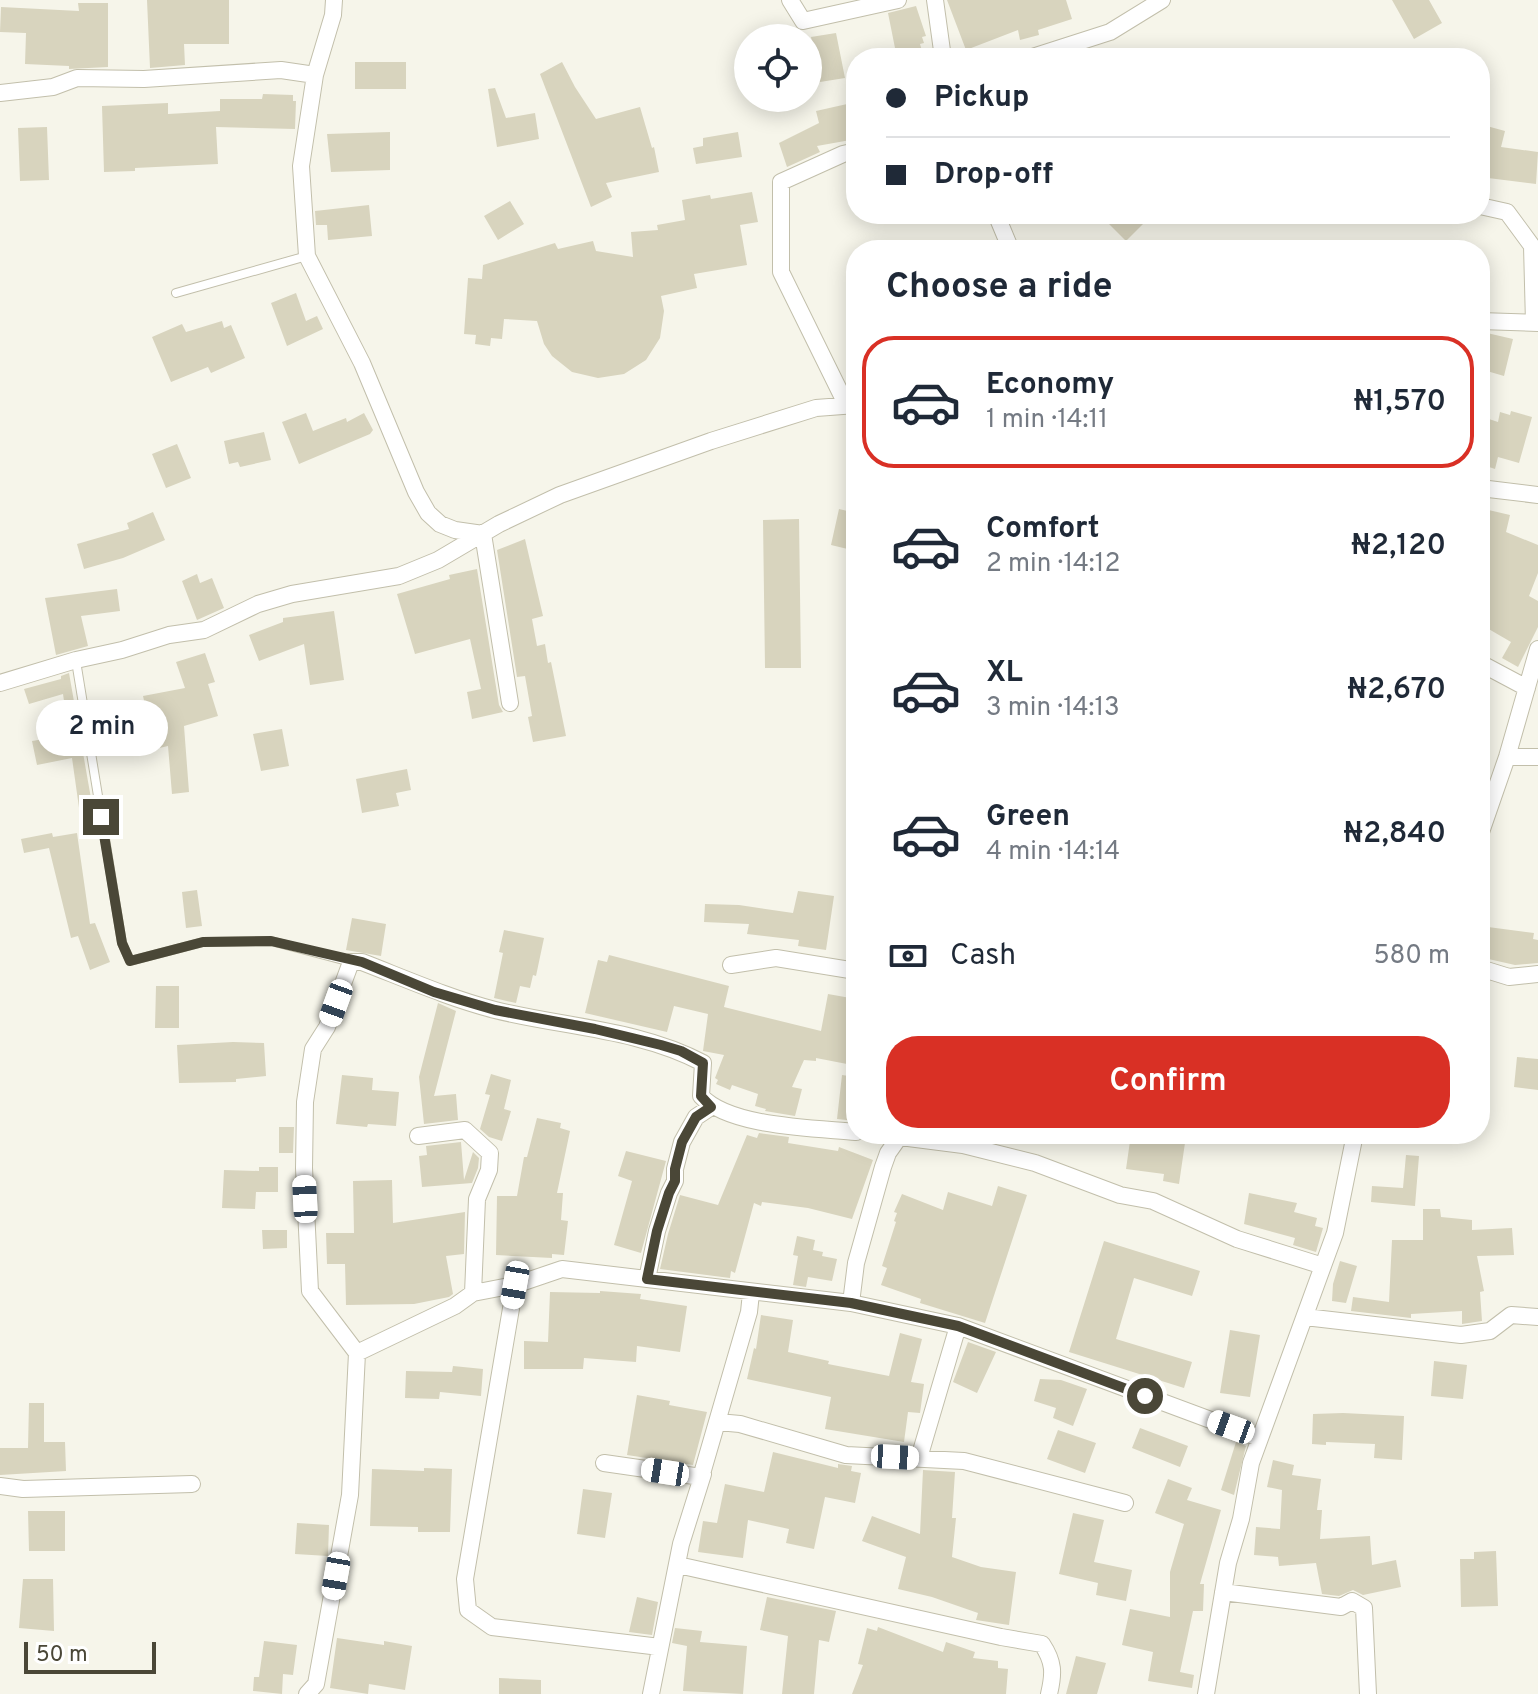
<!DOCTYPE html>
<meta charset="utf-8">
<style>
body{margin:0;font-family:Overpass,sans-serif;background:#f2f2f3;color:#1f2937;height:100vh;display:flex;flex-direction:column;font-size:30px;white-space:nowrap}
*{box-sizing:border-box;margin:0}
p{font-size:26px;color:#747a83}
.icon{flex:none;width:44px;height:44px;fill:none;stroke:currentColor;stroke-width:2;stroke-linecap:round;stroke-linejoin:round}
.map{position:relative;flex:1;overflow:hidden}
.drawer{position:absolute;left:846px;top:240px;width:644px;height:904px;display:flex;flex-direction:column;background:#fff;border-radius:32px;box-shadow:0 4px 20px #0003}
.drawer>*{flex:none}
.guide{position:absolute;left:846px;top:48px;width:644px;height:176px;border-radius:32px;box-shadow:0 4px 20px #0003;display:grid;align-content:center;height:176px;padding:0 40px;background:#fff}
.fabs{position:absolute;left:734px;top:24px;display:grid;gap:16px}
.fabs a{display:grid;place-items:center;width:88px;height:88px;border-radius:50%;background:#fff;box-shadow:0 4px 20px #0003;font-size:40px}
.scale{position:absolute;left:24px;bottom:20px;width:132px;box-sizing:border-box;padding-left:8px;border:4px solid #4a4737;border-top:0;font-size:22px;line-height:28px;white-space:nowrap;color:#4a4737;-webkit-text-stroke:6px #fff;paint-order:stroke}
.end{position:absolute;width:36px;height:36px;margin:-18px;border:10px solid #4a4737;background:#fff;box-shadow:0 0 0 4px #fff}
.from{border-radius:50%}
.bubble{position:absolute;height:56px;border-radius:28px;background:#fff;box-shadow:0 4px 20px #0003;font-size:26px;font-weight:600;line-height:56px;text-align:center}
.car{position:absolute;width:24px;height:48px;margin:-24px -12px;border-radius:10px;box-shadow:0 0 6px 2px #0007;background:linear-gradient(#fff 24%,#345 0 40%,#fff 0 76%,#345 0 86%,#fff 0)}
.guide b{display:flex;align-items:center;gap:28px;height:76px;font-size:30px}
.guide b+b{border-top:2px solid #e0e1e3}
.guide i{width:20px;height:20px;background:#1f2937}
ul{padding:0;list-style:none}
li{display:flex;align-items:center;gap:24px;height:132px;margin:0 16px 12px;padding:0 24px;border:4px solid transparent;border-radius:32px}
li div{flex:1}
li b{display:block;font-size:30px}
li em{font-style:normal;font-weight:600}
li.selected{border-color:#d93025}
li>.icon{width:72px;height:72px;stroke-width:1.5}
h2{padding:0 40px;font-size:36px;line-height:96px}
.pay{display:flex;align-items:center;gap:20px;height:88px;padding:0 40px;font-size:30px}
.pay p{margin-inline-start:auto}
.button{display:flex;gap:16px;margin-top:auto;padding:16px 40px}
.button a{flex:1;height:92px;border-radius:32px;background:#d93025;color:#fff;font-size:32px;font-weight:600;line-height:92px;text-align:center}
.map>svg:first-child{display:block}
.building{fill:#d8d4be}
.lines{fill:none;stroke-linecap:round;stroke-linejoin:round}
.service-casing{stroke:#c2bfab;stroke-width:10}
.minor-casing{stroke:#c2bfab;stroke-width:18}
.service{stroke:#fff;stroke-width:8}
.minor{stroke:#fff;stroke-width:16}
.route{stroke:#4a4737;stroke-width:10}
</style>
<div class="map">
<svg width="1538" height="1694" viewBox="0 0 1538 1694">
<rect width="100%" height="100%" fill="#f6f5ea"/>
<path class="building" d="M147,0h82v44h-45l1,21 -35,3z
M947,0h119l6,19 -34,11 1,5 -19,5 -2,-10 -52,20z
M1392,0h37l13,23 -28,16z
M78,3h30v64l-39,2v-3l-44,-2 1,-31 -26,-1 1,-25 78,4z
M916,6l10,30 -4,1 2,6 -4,1 4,14h-27l-9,-45z
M836,33l9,45 -25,4 -9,-45z
M355,62h51v27h-51z
M562,62l13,25 21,32 44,-12 12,41 2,-1 5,25 -53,11 6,14 -21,10 -51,-133z
M495,88l11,30 29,-5 4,26 -42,8 -9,-58z
M263,94l30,1v6h3l-1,28 -79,-2 2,37 -83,4v3l-31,1 -2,-66 66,-3v11l52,-3v-12h42z
M856,102v37l-39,7 3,6 -33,15 -8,-24 40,-20 -3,-12z
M1483,125l22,6 -4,16 37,5 -2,32 -56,-7v-43z
M47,127l2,53 -29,1 -2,-53z
M390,132v38l-59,2 -4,-38z
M738,132l4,25 -46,7 -3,-16 10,-2v-8z
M752,192l6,30 -18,3 7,40 -53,9 3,14 -36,8 3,15 -4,27 -14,22 -22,14 -26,4 -26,-6 -20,-16 -8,-12 -7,-23 -33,-2 -2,20 -11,-1 -1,8 -15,-2 1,-9 -12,-1 4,-56 14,1 1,-14 72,-22 3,6 35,-8 3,10 37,6 -2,-25 27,-2 -1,-5 28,-5 -3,-20 28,-5 1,4z
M510,201l14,23 -26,16 -14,-24z
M369,205l3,31 -44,4 -1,-15h-11l-1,-14z
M1113,214h40l-27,27 -20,-20z
M296,293l10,28 11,-5 6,13 -36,17 -16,-43z
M222,321l2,7 7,-3 14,33 -34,15 -3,-6 -37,15 -19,-45 30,-13 4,8z
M1487,333l26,6 -9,37 -24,-7v-17h2z
M1511,411l21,6 -13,46 -21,-6 -3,12 -15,-5v-48l18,6 2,-10 10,3z
M306,413l7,18 33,-13 1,4 17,-9 9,17 -3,4 -71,30 -17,-42z
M264,432l7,28 -31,7 -2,-5 -9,2 -5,-23z
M177,444l14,34 -25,10 -14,-34z
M1480,508l30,7 -4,17 32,13v28l-9,23 9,5v26l-20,40 -16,-9 9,-16 -31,-18z
M839,509l17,4v38l-25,-6z
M153,512l12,28 -42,18 -39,11 -7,-25 52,-15 -2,-6z
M799,519l2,149h-36l-2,-148z
M525,539l18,77 -11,3 5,27 8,-2 3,19 3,-1 15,74 -33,6 -5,-25 4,-1 -7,-40 -8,1 -20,-127z
M477,569l22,136 4,7 -31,7 -5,-27 14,-3 -11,-50 -55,15 -18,-60 53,-15 -1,-4z
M197,574l3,9 12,-5 12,30 -27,12 -15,-39z
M117,589l3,22 -39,5 7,30 -32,9 -11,-57z
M334,611l10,69 -34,5 -6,-41 -45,17 -10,-26 34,-13v-4z
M205,653l10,29 -7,2 10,32 -34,10 5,66 -17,2 -4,-48 -13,3 -12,-53 42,-8 -9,-26z
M69,673l27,154 -14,2 -10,-71 -35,7 -5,-24 37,-6 -6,-41 -34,10 -5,-15 37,-10v-3z
M282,729l7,37 -28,5 -8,-37z
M407,769l4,21 -15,3 3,13 -37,7 -6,-34z
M52,833l1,4 24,-4 13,91 5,-1 15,39 -20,8 -12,-34 -7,2 -22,-90 -25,5 -3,-14z
M197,890l5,36 -16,2 -4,-36z
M798,891l36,5 -8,54 -28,-4 1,-6 -52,-6 2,-10 -45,-2 1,-18 34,1 54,8z
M352,918l34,6 -5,32 -35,-6z
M1488,927l46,6 -1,6 5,1v23l-23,2 -31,-7z
M504,930l40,8 -8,38 -3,-1 -3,13 -10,-2 -4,17 -22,-5 9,-45 -4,-1z
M609,955l120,31 -5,21 97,24 7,-37 28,5 -9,65 -31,-6v3l-12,-1 -12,27 10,2 -7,27 -30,-5 1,-2 -11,-3 3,-12 -26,-9 -2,5 -14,-6 2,-4 -3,-2 9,-23 -21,-4 5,-37 -34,-8 -7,26 -82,-19 13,-53 9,2z
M156,986h23v42h-24z
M438,1003l18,8 -22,85 22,-2 2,26 -34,4 -5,-47z
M233,1042l31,1 2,33 -30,3v3l-57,1 -2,-38z
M1517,1057l21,2v31l-24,-3z
M491,1074l20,6 -7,29 7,2 -9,30 -13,-4 -9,-8 10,-34 -5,-1z
M342,1075l31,3 -1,12 27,2 -3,34 -28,-2 -1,3 -31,-3z
M842,1075l14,2v44l-19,-2z
M537,1118l24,5 -1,5 10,3 -13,62h6l-2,27 7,1 -4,34 -12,-1v4l-56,-3 1,-59h20l7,-39h3z
M279,1127h15l-1,26h-14z
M759,1133l30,4 -1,6 50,8 1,-4 34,13 -21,59 -44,-11 -46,-6 -1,4 -7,-3 -19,70 -4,-2 -1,7 -70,-9 8,-35 12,-39 38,10 29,-70 10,3z
M1131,1134l55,2 -7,48 -16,-3 1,-7 -38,-5z
M461,1142l3,38 9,-28 6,6 -1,10 -6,15 -50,4 -3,-31 8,-1 -1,-9z
M626,1151l40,10 -25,92 -27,-8 18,-64 -14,-5z
M1406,1155l13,1 -4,50 -44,-4 1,-16 31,2z
M259,1167h19v25h-22l-1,17 -33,-1 2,-38 35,1z
M392,1180l1,43 72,-11 -1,42 -18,2 7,38 -4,3 -35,7 -68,1 -1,-41h-18l-1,-31h28l-1,-52z
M998,1186l29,9 -42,128 -65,-20 1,-4 -40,-14 6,-17 -5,-2 14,-44 -2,-1 3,-8 -3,-1 8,-18 41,16 5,-18 44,14z
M1249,1193l48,10 -3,9 23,6 -2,8 8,2 -7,24 -23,-7 2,-7 -51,-14z
M1423,1209h17l1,8 31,3v10l40,-2 2,27 -37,1 7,35 -4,1 2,29 -20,3v-13l-51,3v4l-60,-7 2,-14 36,5 3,-62h31z
M262,1230h25v18l-24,1z
M797,1236l18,4 -2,10 10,2 -1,4 15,3 -5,22 -24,-4 -2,10 -13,-2 5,-29 -5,-1z
M1104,1241l96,30 -8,25 -58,-18 -18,61 76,23 -8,26 -115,-36z
M1340,1261l17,5 -11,37 -14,-2 1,-17z
M600,1291l41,3 -1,5 47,7 -7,46 -43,-6 -1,16 -52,-4 -1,11h-59v-28l24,1 2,-50 50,1z
M761,1315l32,5 -5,32 41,9 -1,3 61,12 11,-43 22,6 -11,43 13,2 -4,29 -12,-1 -4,30 -79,-13 6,-32 -84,-18 7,-31 2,1z
M1230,1330l30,5 -10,62 -30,-4z
M968,1342l28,10 -19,41 -24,-11z
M1434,1361l33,4 -4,34 -32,-3z
M453,1366l30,3 -2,27 -41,-4 -1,7 -34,-1 1,-27 46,1z
M1040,1379l21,1 26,9 -14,37 -20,-8 3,-10 -22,-7z
M637,1395l33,6 -1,4 38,7 -14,53 -66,-10z
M29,1403h15v39h21l1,29 -66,4v-27h28z
M1343,1413l61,3 -2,44 -28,-2 1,-14 -49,-2v3l-14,-1 1,-30z
M1140,1428l48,18 -8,21 -48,-19z
M1058,1430l38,13 -11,30 -38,-14z
M1236,1442l10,4 -12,49 -13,-5z
M773,1452l65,16v-4l14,2 -1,5 10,2 -6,30 -30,-6 -11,52 -28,-6 3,-14 -41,-9 -5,38 -45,-6 5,-31 14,2 8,-39 39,8z
M1273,1460l21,5 -2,10 29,4 -4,31h5l-2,29 50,-3 2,29 24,-5 5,27 -38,8 -10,-5 -14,6 -17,-2 -6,-31 -37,3 -1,-9 -24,-2 2,-28 24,2 2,-39 -15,-3z
M424,1468l28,1 -2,63h-32v-5l-48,-1 2,-57 52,2z
M923,1470l32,2 -3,46h4l-4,39 29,10 35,5 -7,53 -33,-5 2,-7 -46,-16 -34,-8 8,-32 -44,-16 10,-25 48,18z
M1168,1479l24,9 -5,12 34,10 -21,74h4l-1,27h-10l-13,61 14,3 -2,13 -44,-7 5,-29 -31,-7 8,-36 40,8v-45l14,-48 -29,-11z
M583,1489l29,4 -7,45 -28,-4z
M28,1511h37v40h-36z
M1073,1513l31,7 -10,42 38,8 -6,31 -30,-6 2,-12 -39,-9z
M297,1523l32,2 -1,31 -33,-2z
M1496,1551l2,55 -37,1 -1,-48h14v-7z
M23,1579h30l1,52 -35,-3z
M637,1597l21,5 -6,33 -23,-3z
M767,1597l69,14 -7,31 -10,-2 -5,54h-32l6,-58 -28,-6z
M878,1627l65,25 3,-10 29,10 -2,6 25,3v7l10,1 -2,25h-154l11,-29 -5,-1 9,-36 10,3z
M675,1628l27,3 -2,11 47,4 -4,48 -60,-3 4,-45 -15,-3z
M337,1638l47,7v-4l28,5 -7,44 -36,-6 -1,10 -38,-6z
M264,1641l33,4 -4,30 -10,-1 -1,20 -29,-3 1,-14h5z
M1076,1656l30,7 -9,31h-31z
M499,1678l42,2v14h-42z"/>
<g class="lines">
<defs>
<path id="service" d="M176,293l131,-37
M76,661l46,282 8,18 73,-19 68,-1 80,21"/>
<path id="minor" d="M334,0l-1,15 -18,60 -14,91 6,90 55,107 54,129 12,21 12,11 15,6 28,4
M790,0l13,21 95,-21
M935,0l8,58
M1029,58l81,-26 52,-32
M0,93l53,-6 24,-9 67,1 137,-9 34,5
M1480,206l27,6 25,34 2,77
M996,214l15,36
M1480,321l58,2
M846,404l-65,-132v-90l62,-28 13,-3
M1480,488l58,7
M483,534l27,169
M1480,663l47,25
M0,683l76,-23 46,-10 47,-15 35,-5 54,-26 34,-10 107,-18 39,-16 61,-36 61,-29 151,-54 105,-33 40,-3
M1507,757h31
M1480,835l27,-78 31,-108
M731,965l45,-7 80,13
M1480,968l29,9 29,-3
M856,1132c-42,-4 -127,-5 -155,-36l2,-33c-64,-34 -140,-36 -208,-53 -46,-12 -89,-31 -133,-48h-11l-24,65 -14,22 -8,53 -1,66 6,123 47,62 98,-47 18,-13 42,-8 47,-16 289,34 107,23 301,112
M877,1134l86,11 72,18 85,32 33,6 84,38 86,27
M418,1136l47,-6 25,23 -1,17 -12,29 -4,94
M647,1279l10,-48 12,-38 6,-12v-12l7,-27 14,-25 15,-10
M515,1285l-50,294 3,31 24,17 168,20
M851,1303l5,-40 27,-96 5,-14 12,-17
M1305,1317l156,18 29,-4 21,-16 27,2
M718,1422l22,2 106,31 118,6 161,42
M919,1458l39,-132
M604,1463l97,14 48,-165 2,-19
M0,1486l23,3 169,-5
M678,1565l323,72 41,7c12,18 12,29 7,50
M1223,1592l118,15 11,-6 12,7 4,86
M307,1694l9,-10 34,-189 7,-142
M651,1694l30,-150 22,-70
M1206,1694l22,-131 13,-44 10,-56 84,-230 20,-99"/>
</defs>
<use href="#service" class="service-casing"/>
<use href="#minor" class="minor-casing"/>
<use href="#service" class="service"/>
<use href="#minor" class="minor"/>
</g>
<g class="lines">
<path class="route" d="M101,817l21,126 8,18 73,-19 68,-1 91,21 72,30 61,18 100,19 66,16 20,6 22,12 -2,33 10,11 -15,10 -14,25 -7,27v12l-6,12 -12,38 -10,48 204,24 107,23 187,70"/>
</g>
</svg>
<div class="fabs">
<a><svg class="icon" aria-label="locate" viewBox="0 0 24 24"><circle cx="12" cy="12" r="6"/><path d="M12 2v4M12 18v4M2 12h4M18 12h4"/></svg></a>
</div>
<div class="scale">50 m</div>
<i class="end from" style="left:1145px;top:1396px"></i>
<i class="end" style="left:101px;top:817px"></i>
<div class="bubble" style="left:36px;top:700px;width:132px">2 min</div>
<i class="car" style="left:336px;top:1003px;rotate:200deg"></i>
<i class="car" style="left:305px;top:1199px;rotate:357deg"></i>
<i class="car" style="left:515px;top:1285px;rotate:190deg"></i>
<i class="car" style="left:1231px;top:1427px;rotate:290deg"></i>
<i class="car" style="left:895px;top:1457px;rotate:93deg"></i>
<i class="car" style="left:665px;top:1472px;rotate:279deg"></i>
<i class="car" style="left:336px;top:1576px;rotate:190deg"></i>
<div class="guide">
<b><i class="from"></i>Pickup</b>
<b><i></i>Drop-off</b>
</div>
<section class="drawer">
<h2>Choose a ride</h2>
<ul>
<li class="selected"><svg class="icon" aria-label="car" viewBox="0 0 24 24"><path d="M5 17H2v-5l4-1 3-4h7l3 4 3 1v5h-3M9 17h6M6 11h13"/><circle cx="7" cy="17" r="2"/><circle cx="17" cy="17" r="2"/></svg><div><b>Economy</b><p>1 min · 14:11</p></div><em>₦1,570</em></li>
<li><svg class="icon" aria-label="car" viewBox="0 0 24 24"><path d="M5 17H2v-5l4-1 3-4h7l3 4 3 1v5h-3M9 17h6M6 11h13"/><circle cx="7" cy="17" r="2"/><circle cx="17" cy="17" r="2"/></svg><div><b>Comfort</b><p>2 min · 14:12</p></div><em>₦2,120</em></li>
<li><svg class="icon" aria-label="car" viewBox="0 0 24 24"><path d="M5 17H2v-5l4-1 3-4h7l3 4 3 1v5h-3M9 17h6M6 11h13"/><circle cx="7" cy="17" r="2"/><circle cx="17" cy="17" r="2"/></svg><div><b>XL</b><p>3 min · 14:13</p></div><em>₦2,670</em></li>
<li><svg class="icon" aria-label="car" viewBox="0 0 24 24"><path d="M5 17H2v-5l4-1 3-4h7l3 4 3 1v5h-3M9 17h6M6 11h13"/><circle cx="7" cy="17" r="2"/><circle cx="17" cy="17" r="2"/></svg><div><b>Green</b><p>4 min · 14:14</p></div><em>₦2,840</em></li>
</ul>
<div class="pay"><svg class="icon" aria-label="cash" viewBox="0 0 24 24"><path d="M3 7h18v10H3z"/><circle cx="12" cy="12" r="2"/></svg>Cash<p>580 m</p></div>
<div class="button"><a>Confirm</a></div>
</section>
</div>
